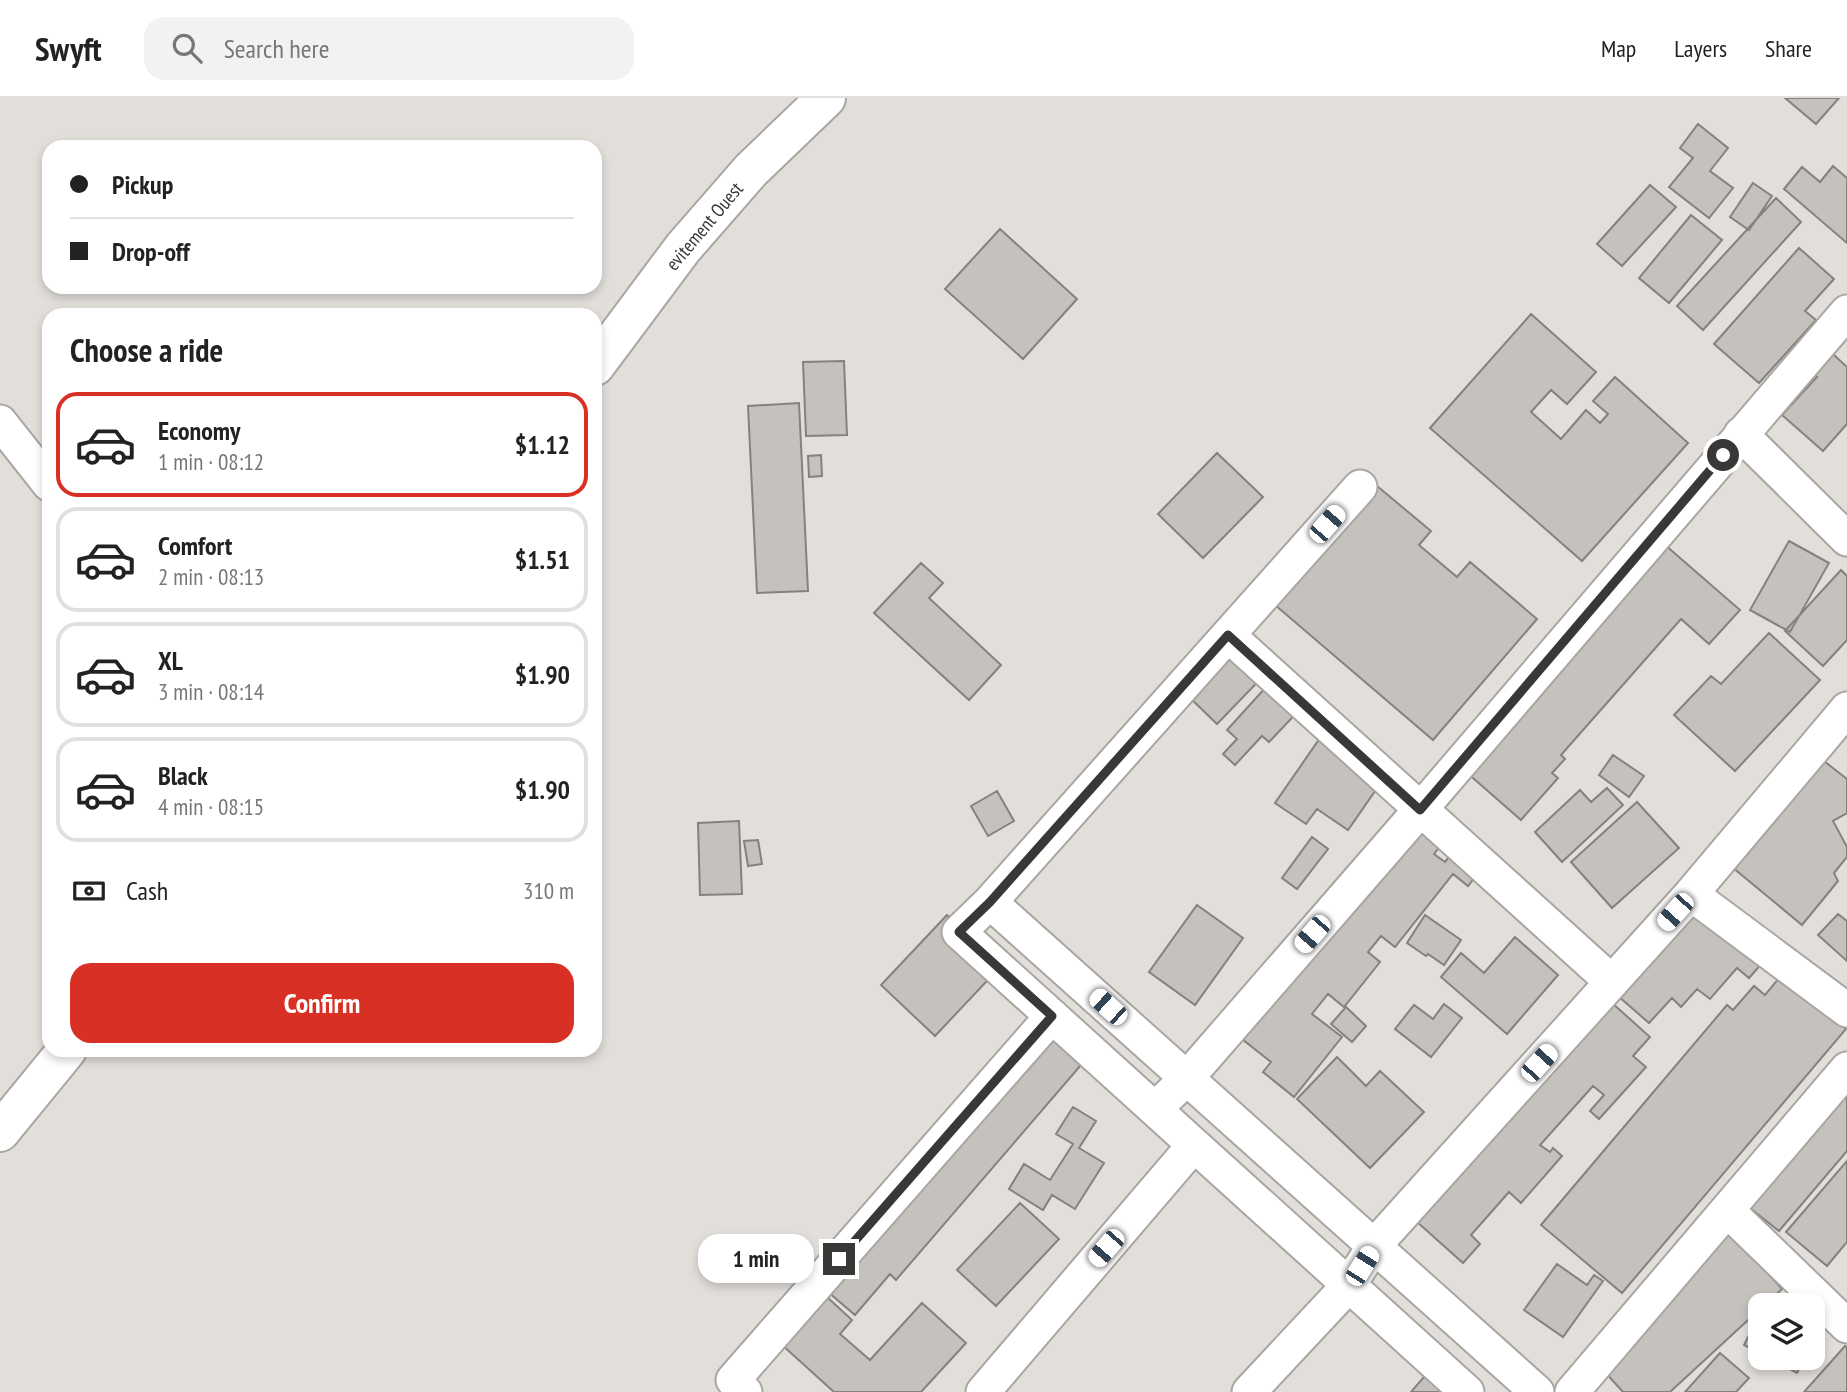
<!DOCTYPE html>
<meta charset="utf-8">
<style>
body{margin:0;font-family:"PT Sans Narrow",sans-serif;background:#f2f2f2;color:#222;height:100vh;display:flex;flex-direction:column;font-size:26px;white-space:nowrap}
*{box-sizing:border-box;margin:0}
p{font-size:23px;color:#767676}
.icon{flex:none;width:38px;height:38px;fill:none;stroke:currentColor;stroke-width:2;stroke-linecap:round;stroke-linejoin:round}
.map{position:relative;flex:1;overflow:hidden}
.side{position:absolute;left:42px;top:210px;width:560px;height:749px;display:flex;flex-direction:column;background:#fff;border-radius:21px;box-shadow:0 4px 10px #0003}
.side>*{flex:none}
.banner{position:absolute;left:42px;top:42px;width:560px;height:154px;border-radius:21px;box-shadow:0 4px 10px #0003;display:grid;align-content:center;height:154px;padding:0 28px;background:#fff}
.tools{position:absolute;left:1748px;top:1195px;display:grid;gap:14px}
.tools a{display:grid;place-items:center;width:77px;height:77px;border-radius:14px;background:#fff;box-shadow:0 4px 10px #0003;font-size:35px}
.end{position:absolute;width:32px;height:32px;margin:-16px;border:9px solid #393836;background:#fff;box-shadow:0 0 0 4px #fff}
.from{border-radius:50%}
.bubble{position:absolute;height:49px;border-radius:21px;background:#fff;box-shadow:0 4px 10px #0003;font-size:23px;font-weight:600;line-height:49px;text-align:center}
.car{position:absolute;width:21px;height:42px;margin:-21px -10px;border-radius:9px;box-shadow:0 0 5px 2px #0007;background:linear-gradient(#fff 24%,#345 0 40%,#fff 0 76%,#345 0 86%,#fff 0)}
.banner b{display:flex;align-items:center;gap:24px;height:66px;font-size:26px}
.banner b+b{border-top:2px solid #e0e0e0}
.banner i{width:18px;height:18px;background:#222}
ul{padding:0;list-style:none}
li{display:flex;align-items:center;gap:21px;height:105px;margin:0 14px 10px;padding:0 14px;border:4px solid #e0e0e0;border-radius:21px}
li div{flex:1}
li b{display:block;font-size:26px}
li em{font-style:normal;font-weight:600}
li.current{border-color:#d93025}
li>.icon{width:63px;height:63px;stroke-width:1.5}
h2{padding:0 28px;font-size:32px;line-height:84px}
.pay{display:flex;align-items:center;gap:18px;height:77px;padding:0 28px;font-size:26px}
.pay p{margin-inline-start:auto}
.button{display:flex;gap:14px;margin-top:auto;padding:14px 28px}
.button a{flex:1;height:80px;border-radius:21px;background:#d93025;color:#fff;font-size:28px;font-weight:600;line-height:80px;text-align:center}
header{display:flex;align-items:center;gap:42px;box-sizing:border-box;height:98px;padding:0 35px;background:#fff;border-bottom:2px solid #e0e0e0}
header strong{font-size:33px}
nav{display:flex;gap:38px;margin-inline-start:auto;font-size:24px}
.search{width:490px;height:63px;background:#f2f2f2;display:flex;align-items:center;gap:18px;box-sizing:border-box;padding:0 24px;border-radius:21px;color:#767676;font-size:26px}
.map>svg:first-child{display:block}
.building{fill:#c5c2be;stroke:#85817e;stroke-width:2}
.lines{fill:none;stroke-linecap:round;stroke-linejoin:round}
.street-casing{stroke:#a9a6a2;stroke-width:37}
.primary-casing{stroke:#a9a6a2;stroke-width:42}
.street{stroke:#fff;stroke-width:33}
.primary{stroke:#fff;stroke-width:38}
.route{stroke:#393836;stroke-width:9}
.labels{text-anchor:middle;dominant-baseline:central;stroke-width:5;stroke-linejoin:round;paint-order:stroke}
.street-label{font-size:19px;fill:#393836;stroke:#fff}
</style>
<header>
<strong>Swyft</strong>
<div class="search"><svg class="icon" aria-label="search" viewBox="0 0 24 24"><circle cx="10" cy="10" r="6"/><path d="M15 15l6 6"/></svg>Search here</div>
<nav><a>Map</a><a>Layers</a><a>Share</a></nav>
</header>
<div class="map">
<svg width="1847" height="1294" viewBox="0 0 1847 1294">
<rect width="100%" height="100%" fill="#e2dfdb"/>
<path class="building" d="M1785,0h54l-23,26z
M1698,26l30,24 -18,23 23,17 -24,30 -40,-31 24,-29 -13,-10z
M1833,68l14,12v65l-63,-54 18,-22 18,15z
M1753,85l19,13 -23,34 -19,-13z
M1650,87l26,22 -54,59 -25,-22z
M1776,100l25,24 -98,108 -26,-24z
M1691,117l31,25 -53,63 -30,-25z
M1000,131l77,70 -54,60 -78,-70z
M1799,150l35,31 -29,32 11,9 -57,63 -45,-39z
M1531,216l65,58 -29,32 -16,-14 -20,22 30,27 25,-29 14,13 8,-9 -15,-13 22,-24 73,66 -106,118 -152,-133z
M1833,256l14,13v57l-24,27 -41,-36 35,-38 -3,-2z
M844,263l3,74 -41,1 -3,-74z
M799,305l9,188 -51,2 -9,-187z
M1217,355l46,44 -60,61 -45,-44z
M821,357l1,21 -13,1 -1,-21z
M1377,388l54,45 -12,14 38,32 13,-15 67,57 -104,121 -158,-135z
M1789,443l40,22 -39,69 -40,-22z
M1664,446l76,66 -31,34 -28,-25 -120,136 4,4 -13,14 6,5 -37,42 -55,-48z
M921,465l22,20 -14,15 72,67 -32,35 -95,-87z
M1841,472l6,6v64l-24,26 -38,-35z
M1769,535l51,47 -85,91 -61,-56 37,-39 10,8z
M1242,536l32,31 -57,59 -32,-31z
M1276,578l30,27 -37,39 -7,-6 -27,29 -12,-11 14,-15 -10,-9z
M1329,627l62,43 -43,62 -31,-21 -11,15 -31,-21z
M1815,656l32,25v34l-14,8 14,26v10l-13,16 4,8 -36,44 -76,-63z
M1613,657l31,21 -15,21 -30,-22z
M1607,690l16,17 -61,57 -27,-30 45,-42 11,12z
M997,693l17,30 -26,15 -17,-30z
M1637,704l42,46 -67,60 -41,-46z
M1421,706l32,26 -19,24 11,8 17,-21 26,20 -20,25 -15,-12 -58,73 -14,-11 -13,16 12,10 -36,45 -16,-13 -16,20 30,23 -48,60 -31,-25 8,-10 -43,-34z
M739,723l3,73 -42,1 -2,-72z
M1312,739l16,12 -31,40 -15,-11z
M758,742l4,24 -14,2 -4,-25z
M1704,796l67,59 -22,25 -12,-10 -27,31 -13,-10 -16,18 -9,-9 -23,25 -39,-34z
M1197,807l46,33 -48,67 -46,-33z
M1838,816l9,7v40l-29,-26z
M947,817l54,51 -66,70 -54,-51z
M1425,817l36,25 -17,25 -16,-11 -2,2 -19,-13z
M1515,839l43,38 -51,59 -66,-57 20,-24 23,20z
M1785,873l61,58 -224,264 -81,-68 186,-220 6,5 21,-24 11,9z
M1602,896l48,43 -17,19 13,11 -47,52 -9,-8 14,-16 -11,-9 -53,59 10,7 3,-4 9,8 -41,47 -12,-11 -38,43 9,9 -17,19 -56,-50z
M1444,906l18,14 -31,39 -36,-28 19,-24 19,14z
M1346,909l20,19 -14,16 -21,-18z
M1053,918l40,35 -197,229 -6,-6 -35,41 -34,-29z
M1337,959l29,29 14,-15 44,41 -54,56 -73,-69z
M1847,997v56l-68,80 -29,-23z
M1073,1009l23,14 -17,27 25,15 -29,46 -23,-14 -9,15 -34,-21 15,-25 26,16 23,-36 -17,-10z
M1847,1063v81l-20,24 -41,-34z
M1020,1105l39,36 -63,67 -39,-36z
M1730,1134l52,57 -18,17h-4v3l-90,83h-47l-30,-33z
M1557,1166l30,21 7,-10 9,6 -40,56 -39,-27z
M815,1188l37,34 -12,14 30,26 52,-57 44,40 -45,49h-87l-63,-57z
M1760,1215v40l-16,-8z
M1845,1248l2,1v45h-43z
M1720,1255l29,25 -13,14h-51z
M1769,1260h36l-8,15z
M1436,1265l31,16 16,13h-72z"/>
<g class="lines">
<defs>
<path id="street" d="M0,324l49,62
M1741,336l106,105
M1360,389l-370,415 -31,30 508,460
M1228,537l384,347
M1691,796l156,116
M990,804l547,490
M1155,1011l32,-31 233,-268 427,-498
M1727,1112l120,116
M745,1294l-12,-12 319,-364
M983,1294l211,-247
M1249,1294l100,-107 25,-39 317,-352 156,-185
M1572,1294l275,-323"/>
<path id="primary" d="M595,268l88,-118 68,-78 75,-72
M0,1034l67,-82"/>
</defs>
<use href="#street" class="street-casing"/>
<use href="#primary" class="primary-casing"/>
<use href="#street" class="street"/>
<use href="#primary" class="primary"/>
</g>
<g class="lines">
<path class="route" d="M839,1161l213,-243 -93,-84 31,-30 238,-267 192,175 303,-355"/>
</g>
<g class="labels">
<g class="street-label">
<text transform="translate(704 128) rotate(-50)">evitement Ouest</text>
</g>
</g>
</svg>
<div class="tools">
<a><svg class="icon" aria-label="layers" viewBox="0 0 24 24"><path d="M12 4l9 5-9 5-9-5zM3 14l9 5 9-5"/></svg></a>
</div>
<i class="end from" style="left:1723px;top:357px"></i>
<i class="end" style="left:839px;top:1161px"></i>
<div class="bubble" style="left:698px;top:1136px;width:116px">1 min</div>
<i class="car" style="left:1327px;top:426px;rotate:41deg"></i>
<i class="car" style="left:1675px;top:814px;rotate:222deg"></i>
<i class="car" style="left:1312px;top:836px;rotate:221deg"></i>
<i class="car" style="left:1108px;top:909px;rotate:312deg"></i>
<i class="car" style="left:1539px;top:965px;rotate:42deg"></i>
<i class="car" style="left:1106px;top:1150px;rotate:221deg"></i>
<i class="car" style="left:1362px;top:1168px;rotate:32deg"></i>
<div class="banner">
<b><i class="from"></i>Pickup</b>
<b><i></i>Drop-off</b>
</div>
<section class="side">
<h2>Choose a ride</h2>
<ul>
<li class="current"><svg class="icon" aria-label="car" viewBox="0 0 24 24"><path d="M5 17H2v-5l4-1 3-4h7l3 4 3 1v5h-3M9 17h6M6 11h13"/><circle cx="7" cy="17" r="2"/><circle cx="17" cy="17" r="2"/></svg><div><b>Economy</b><p>1 min · 08:12</p></div><em>$1.12</em></li>
<li><svg class="icon" aria-label="car" viewBox="0 0 24 24"><path d="M5 17H2v-5l4-1 3-4h7l3 4 3 1v5h-3M9 17h6M6 11h13"/><circle cx="7" cy="17" r="2"/><circle cx="17" cy="17" r="2"/></svg><div><b>Comfort</b><p>2 min · 08:13</p></div><em>$1.51</em></li>
<li><svg class="icon" aria-label="car" viewBox="0 0 24 24"><path d="M5 17H2v-5l4-1 3-4h7l3 4 3 1v5h-3M9 17h6M6 11h13"/><circle cx="7" cy="17" r="2"/><circle cx="17" cy="17" r="2"/></svg><div><b>XL</b><p>3 min · 08:14</p></div><em>$1.90</em></li>
<li><svg class="icon" aria-label="car" viewBox="0 0 24 24"><path d="M5 17H2v-5l4-1 3-4h7l3 4 3 1v5h-3M9 17h6M6 11h13"/><circle cx="7" cy="17" r="2"/><circle cx="17" cy="17" r="2"/></svg><div><b>Black</b><p>4 min · 08:15</p></div><em>$1.90</em></li>
</ul>
<div class="pay"><svg class="icon" aria-label="cash" viewBox="0 0 24 24"><path d="M3 7h18v10H3z"/><circle cx="12" cy="12" r="2"/></svg>Cash<p>310 m</p></div>
<div class="button"><a>Confirm</a></div>
</section>
</div>
